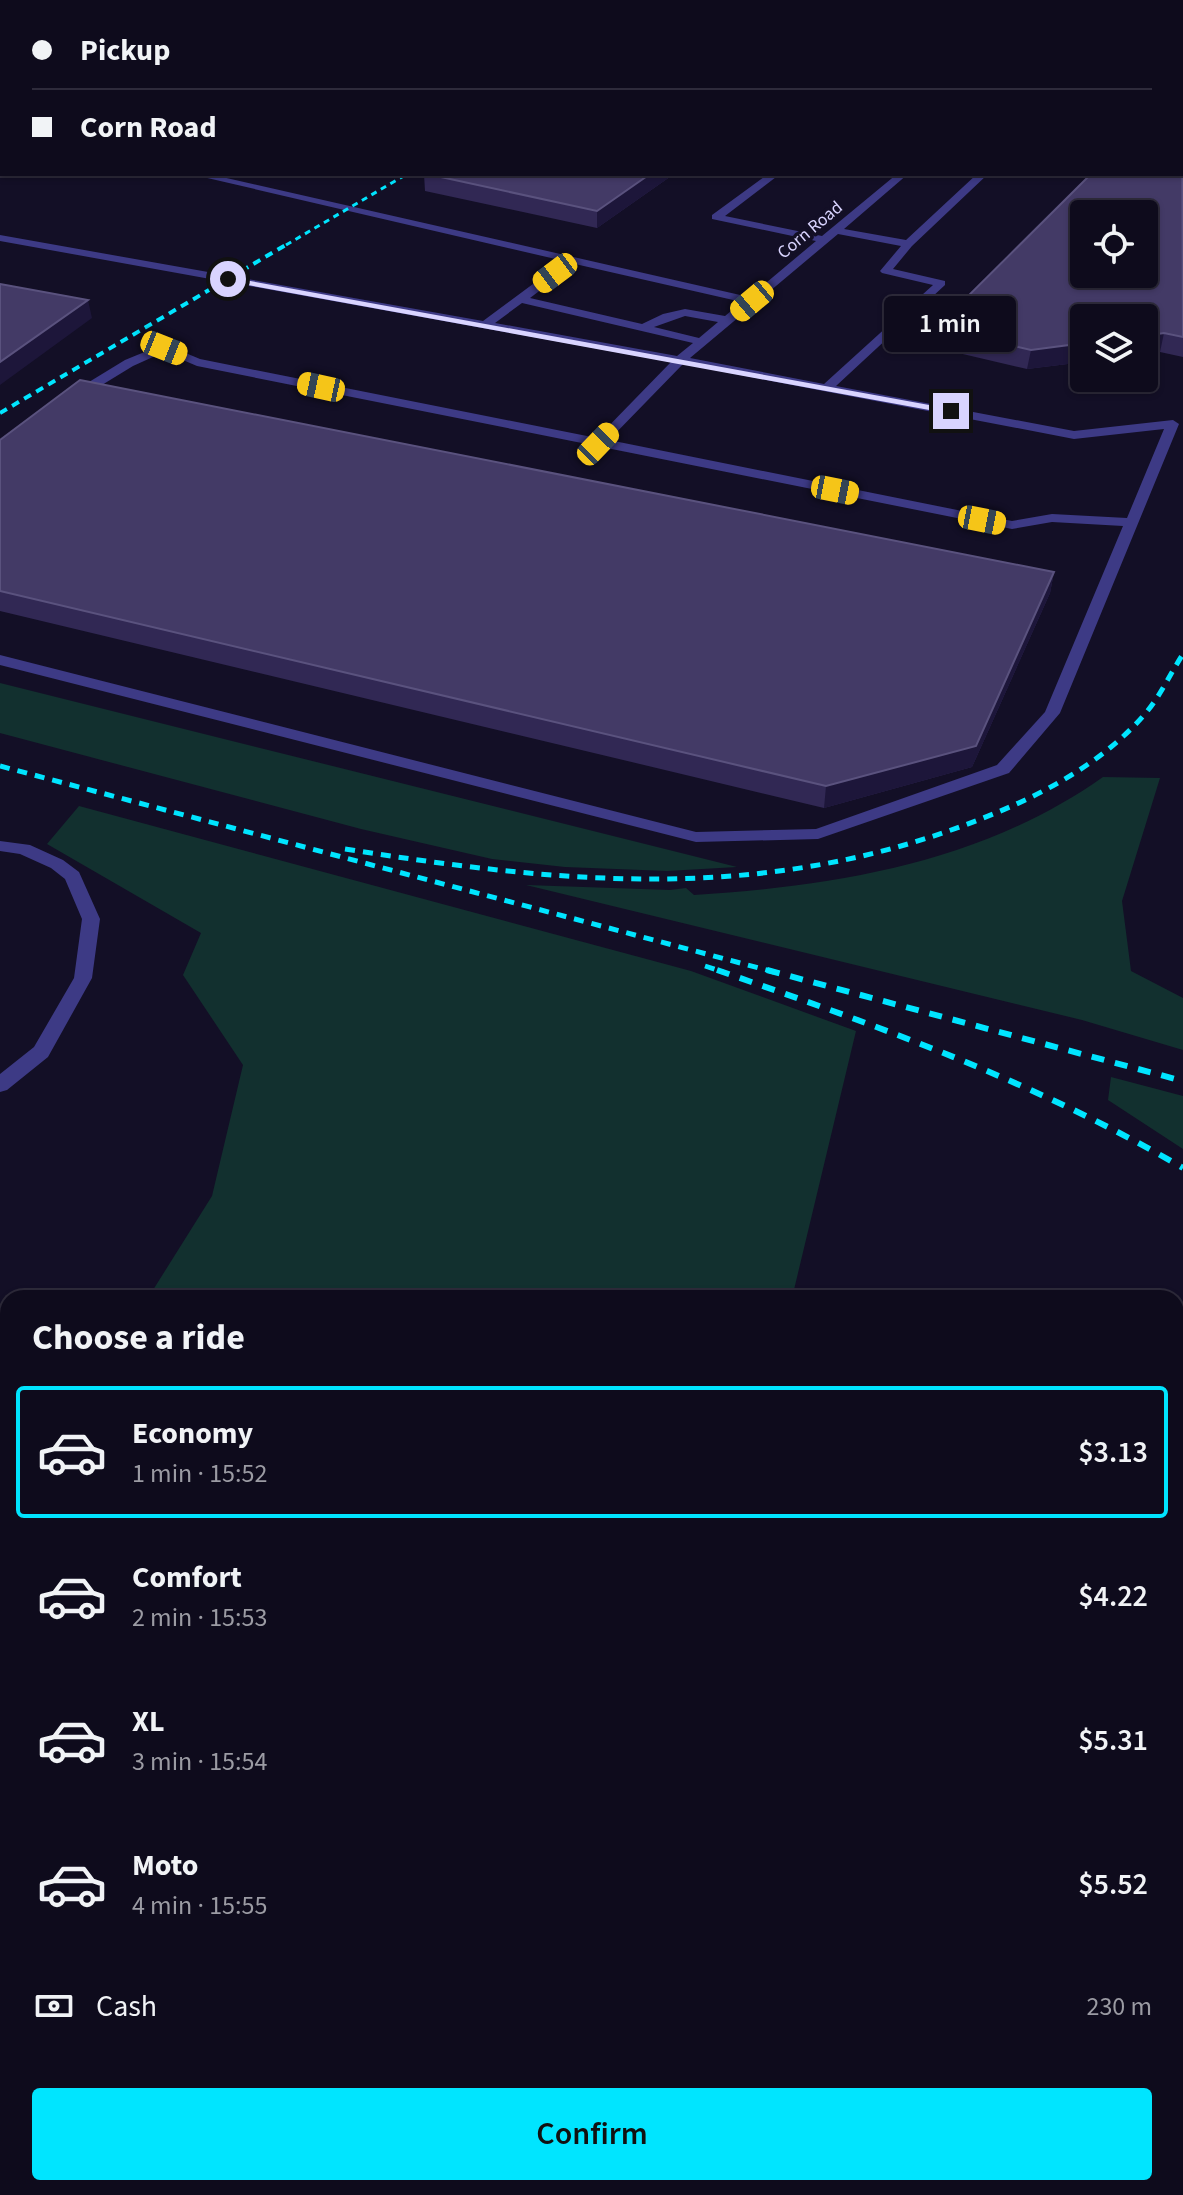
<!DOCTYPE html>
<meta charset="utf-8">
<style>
body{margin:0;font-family:"Source Sans 3",sans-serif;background:#171425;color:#f1f3f6;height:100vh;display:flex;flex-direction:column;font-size:30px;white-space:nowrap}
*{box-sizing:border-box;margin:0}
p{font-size:26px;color:#9b9ba3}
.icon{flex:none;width:44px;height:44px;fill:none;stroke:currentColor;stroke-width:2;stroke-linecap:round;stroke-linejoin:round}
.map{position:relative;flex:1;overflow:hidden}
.sheet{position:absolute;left:0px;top:1290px;width:1184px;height:906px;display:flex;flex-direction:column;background:#0e0b1c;border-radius:24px 24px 0 0;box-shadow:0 2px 6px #0004,0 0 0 2px #2e2b3b}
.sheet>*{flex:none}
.top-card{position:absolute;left:0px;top:0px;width:1184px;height:176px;box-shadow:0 2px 6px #0004,0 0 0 2px #2e2b3b;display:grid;align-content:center;height:176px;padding:0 32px;background:#0e0b1c}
.buttons{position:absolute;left:1070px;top:200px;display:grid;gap:16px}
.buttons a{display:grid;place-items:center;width:88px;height:88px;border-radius:8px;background:#0e0b1c;box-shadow:0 2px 6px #0004,0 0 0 2px #2e2b3b;font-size:40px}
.end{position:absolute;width:36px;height:36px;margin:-18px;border:10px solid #d9d4ff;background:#111;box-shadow:0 0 0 4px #111}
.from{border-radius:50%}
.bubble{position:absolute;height:56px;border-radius:8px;background:#0e0b1c;box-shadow:0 2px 6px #0004,0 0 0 2px #2e2b3b;font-size:26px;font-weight:600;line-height:56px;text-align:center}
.car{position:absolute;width:24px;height:48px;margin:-24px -12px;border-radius:10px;box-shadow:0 0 6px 2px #0007;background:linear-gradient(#f5c518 24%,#345 0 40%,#f5c518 0 76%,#345 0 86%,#f5c518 0)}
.top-card b{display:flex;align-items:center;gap:28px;height:76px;font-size:30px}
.top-card b+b{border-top:2px solid #2e2b3b}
.top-card i{width:20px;height:20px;background:#f1f3f6}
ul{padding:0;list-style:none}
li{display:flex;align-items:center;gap:24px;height:132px;margin:0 16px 12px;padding:0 16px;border:4px solid transparent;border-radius:8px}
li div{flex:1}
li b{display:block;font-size:30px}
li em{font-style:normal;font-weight:600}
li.on{border-color:#00e5ff}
li>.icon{width:72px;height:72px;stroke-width:1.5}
h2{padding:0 32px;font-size:36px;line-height:96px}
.pay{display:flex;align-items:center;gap:20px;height:88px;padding:0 32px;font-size:30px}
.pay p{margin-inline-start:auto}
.button{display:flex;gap:16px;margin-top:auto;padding:16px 32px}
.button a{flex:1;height:92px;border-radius:8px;background:#00e5ff;color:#111;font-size:32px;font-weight:600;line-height:92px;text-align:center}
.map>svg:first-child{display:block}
.green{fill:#12302f}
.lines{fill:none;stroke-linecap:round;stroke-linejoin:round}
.minor{fill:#3d3a85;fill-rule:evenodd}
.rail-far3{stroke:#00e5ff;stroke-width:3;stroke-dasharray:6 5;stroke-linecap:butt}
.rail-far2{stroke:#00e5ff;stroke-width:4;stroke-dasharray:8 6;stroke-linecap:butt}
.rail-far1{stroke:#00e5ff;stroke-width:5;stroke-dasharray:10 8;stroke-linecap:butt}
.rail{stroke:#00e5ff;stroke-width:6;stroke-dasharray:13 11;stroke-linecap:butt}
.wall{fill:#312854}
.shaded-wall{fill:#1d163a}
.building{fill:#433a66;stroke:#5a527e;stroke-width:2;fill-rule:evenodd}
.route{fill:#d9d4ff}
.labels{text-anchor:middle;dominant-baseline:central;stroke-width:7;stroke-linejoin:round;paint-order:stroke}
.far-street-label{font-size:18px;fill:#d9d4ff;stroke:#130f26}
</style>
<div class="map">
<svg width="1183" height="2195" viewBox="0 0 1183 2195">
<rect width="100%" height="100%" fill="#130f26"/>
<path class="green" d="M0,683l713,178 24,6 -70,4 -102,-4 -73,-8 -131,-30 -361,-96z
M1103,777l57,1 -38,123 9,70 52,27v52l-101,-30 -556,-135 144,5 16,-2 8,7c144,-9 289,-33 409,-118z
M79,806l612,165 165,60 -64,267h-644l64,-102 31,-131 -60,-90 18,-42 -154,-89z
M1111,1077l72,19v53l-75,-49z
M8,1522v666h571l-2,7h-577v-660z"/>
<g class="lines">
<path class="minor" d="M462,0h17l2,2h-17z
M1182,85h1v6h-1z
M0,126h2v6h-2z
M190,174h19l540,123 67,-56 -104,-22v-4l56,-41h12l-55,42 97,20 75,-62h11l-64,55 62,11 71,-66h11l-76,72 -19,23 52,12v4l-109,101 238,45 99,-11 6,4 -119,289 -51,60 -191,66 -122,3 -696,-177v-10l696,177 120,-3 181,-64 48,-53 78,-186 -71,-4 -40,7 -815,-163 -33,-14 -31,14 -54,33h-8v-6l54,-33 39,-16 36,15 397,79 74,-76 -671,-121v-6l483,86 81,-60zM838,234l63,12 -21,25 2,2 51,12 -109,99 -134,-26zM575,264l167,38 -17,14 -40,-7 -22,5 -21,10 -112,-26zM522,303l171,40 -16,13 -182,-33zM685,316l33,6 -19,16 -45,-11zM683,364l391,75 90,-10 -37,89 -75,-4 -40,7 -403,-81z
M0,841l30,4 33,15 16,12 21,47 -8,59 -44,79 -41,33 -7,2v-18l34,-27 40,-69 8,-59 -17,-40 -14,-11 -31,-14 -20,-3z
M1176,1546l7,2v22l-7,-2z
M690,2188h32l-2,7h-32z"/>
<path class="rail-far3" d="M649,2l4,-2
M704,2l3,-2
M741,2l5,-2
M286,245l121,-71"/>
<path class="rail-far2" d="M0,413l289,-170"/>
<path class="rail-far1" d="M0,766l774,206
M345,849c216,34 410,54 620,-24 65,-24 133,-57 179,-110 16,-18 26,-41 39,-61
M705,966l18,6"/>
<path class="rail" d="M717,970c161,56 319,112 466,198
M767,970l416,111"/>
</g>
<path class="wall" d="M0,0l2,2v84h-2z
M773,0h146l-3,2h-143z
M1183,102v255l-23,-5 -16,2v-36h-60v44l-57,7 -94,-22 3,-19z
M424,174h250l-77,54 -172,-37z
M0,440l1054,132 -4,21 -78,174 -148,41 -824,-197z
M926,2188h250l7,7h-258z"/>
<path class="shaded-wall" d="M896,0h23l-3,2h-23z
M650,174h24l-77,54v-17z
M88,300l4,18 -92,67v-23z
M1164,333l-4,19 -16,2v-18z
M1084,343v19l-57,7 4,-19z
M1054,572l-4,21 -78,174 -148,41 2,-22z"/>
<path class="building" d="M0,0h207l11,2h-216v69l-2,-1z
M848,0h48l-3,2h-33z
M1183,21v22h-1z
M1182,102l1,235 -19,-4 -20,3v-18h-60v25l-53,7 -95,-22 155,-154h91zM1084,214h60v60h-60z
M427,174h223l-53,37z
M0,284l88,16 -88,62z
M80,380l974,192 -78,174 -150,40 -826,-195v-151z
M1176,1709l7,2v484h-254l1,-7h246z"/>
<path class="route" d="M228,277l723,132 4,2 -4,3 -725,-133z"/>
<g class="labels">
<g class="far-street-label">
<text transform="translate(810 230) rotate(-40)">Corn Road</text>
</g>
</g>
</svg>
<div class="buttons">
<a><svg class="icon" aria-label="locate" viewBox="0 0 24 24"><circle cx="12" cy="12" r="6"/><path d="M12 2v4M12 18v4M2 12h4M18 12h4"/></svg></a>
<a><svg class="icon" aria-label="layers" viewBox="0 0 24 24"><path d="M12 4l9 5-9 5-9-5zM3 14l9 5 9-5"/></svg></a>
</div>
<i class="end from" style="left:228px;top:279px"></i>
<i class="end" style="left:951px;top:411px"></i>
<div class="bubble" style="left:884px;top:296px;width:132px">1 min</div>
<i class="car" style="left:555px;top:273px;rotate:233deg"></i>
<i class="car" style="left:752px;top:301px;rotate:230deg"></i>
<i class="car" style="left:164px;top:348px;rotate:112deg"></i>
<i class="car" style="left:321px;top:387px;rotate:282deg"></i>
<i class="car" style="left:598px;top:444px;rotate:44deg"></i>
<i class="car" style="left:835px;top:490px;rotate:101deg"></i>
<i class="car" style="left:982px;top:520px;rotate:101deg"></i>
<div class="top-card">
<b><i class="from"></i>Pickup</b>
<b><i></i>Corn Road</b>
</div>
<section class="sheet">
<h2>Choose a ride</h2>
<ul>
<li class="on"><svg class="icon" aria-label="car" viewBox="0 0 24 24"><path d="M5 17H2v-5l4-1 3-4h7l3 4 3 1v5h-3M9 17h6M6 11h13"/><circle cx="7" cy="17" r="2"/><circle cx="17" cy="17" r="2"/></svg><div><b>Economy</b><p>1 min · 15:52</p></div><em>$3.13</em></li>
<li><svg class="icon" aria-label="car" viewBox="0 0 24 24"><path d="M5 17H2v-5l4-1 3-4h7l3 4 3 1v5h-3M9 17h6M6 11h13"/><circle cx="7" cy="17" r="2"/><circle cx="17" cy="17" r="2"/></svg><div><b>Comfort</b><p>2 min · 15:53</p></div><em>$4.22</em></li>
<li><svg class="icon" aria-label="car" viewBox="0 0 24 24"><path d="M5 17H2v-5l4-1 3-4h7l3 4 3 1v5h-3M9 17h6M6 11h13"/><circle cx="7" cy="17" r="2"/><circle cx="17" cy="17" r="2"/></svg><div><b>XL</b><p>3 min · 15:54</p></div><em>$5.31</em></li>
<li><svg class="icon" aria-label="car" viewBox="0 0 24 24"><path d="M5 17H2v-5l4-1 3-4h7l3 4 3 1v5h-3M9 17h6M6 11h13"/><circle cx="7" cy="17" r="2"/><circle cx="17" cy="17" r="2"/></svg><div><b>Moto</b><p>4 min · 15:55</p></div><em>$5.52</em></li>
</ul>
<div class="pay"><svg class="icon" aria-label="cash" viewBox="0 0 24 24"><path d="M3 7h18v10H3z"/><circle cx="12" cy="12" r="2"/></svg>Cash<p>230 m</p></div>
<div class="button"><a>Confirm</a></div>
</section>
</div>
